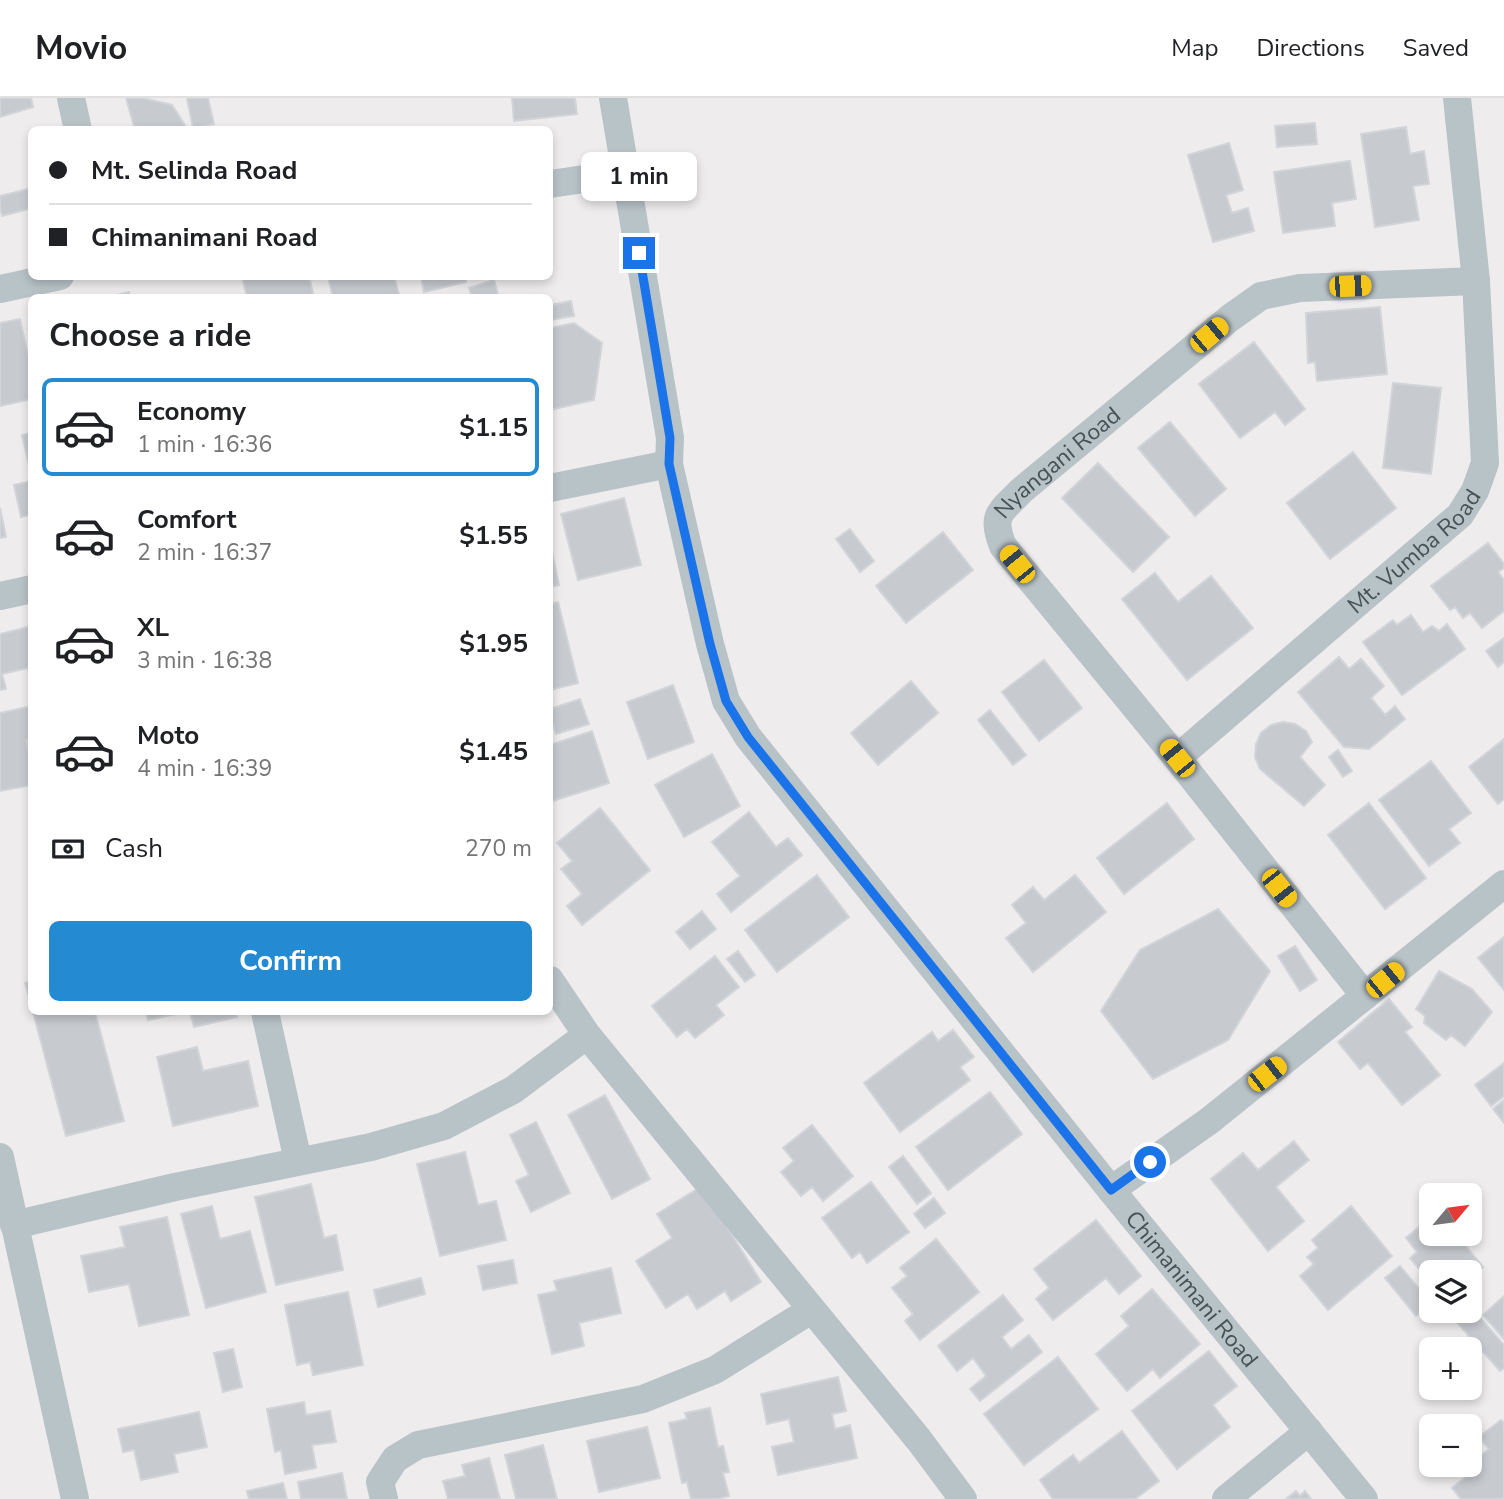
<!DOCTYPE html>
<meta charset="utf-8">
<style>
body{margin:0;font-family:"Nunito Sans",sans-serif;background:#f2f2f2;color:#202124;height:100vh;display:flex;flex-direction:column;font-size:26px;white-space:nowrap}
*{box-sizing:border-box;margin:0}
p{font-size:23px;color:#757577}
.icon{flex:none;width:38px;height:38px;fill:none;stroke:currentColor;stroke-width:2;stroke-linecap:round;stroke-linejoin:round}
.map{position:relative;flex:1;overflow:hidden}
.panel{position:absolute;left:28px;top:196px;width:525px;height:721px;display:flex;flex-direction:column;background:#fff;border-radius:10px;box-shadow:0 4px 10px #0003}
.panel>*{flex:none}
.banner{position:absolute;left:28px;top:28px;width:525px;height:154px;border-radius:10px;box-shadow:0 4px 10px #0003;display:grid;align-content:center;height:154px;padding:0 21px;background:#fff}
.needle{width:46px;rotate:61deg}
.tools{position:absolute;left:1419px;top:1085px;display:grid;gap:14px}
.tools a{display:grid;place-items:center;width:63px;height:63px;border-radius:10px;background:#fff;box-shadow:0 4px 10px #0003;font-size:35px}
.end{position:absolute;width:32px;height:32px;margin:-16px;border:9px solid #1a73e8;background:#fff;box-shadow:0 0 0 4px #fff}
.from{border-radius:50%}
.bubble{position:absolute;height:49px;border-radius:10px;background:#fff;box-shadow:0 4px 10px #0003;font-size:23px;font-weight:700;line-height:49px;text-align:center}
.car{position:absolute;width:21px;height:42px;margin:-21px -10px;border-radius:9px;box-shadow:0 0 5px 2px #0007;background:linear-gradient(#f5c518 24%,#345 0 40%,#f5c518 0 76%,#345 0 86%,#f5c518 0)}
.banner b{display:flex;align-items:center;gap:24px;height:66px;font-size:26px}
.banner b+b{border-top:2px solid #e0e0e0}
.banner i{width:18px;height:18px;background:#202124}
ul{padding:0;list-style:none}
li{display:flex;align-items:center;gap:21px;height:98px;margin:0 14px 10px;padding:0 7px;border:4px solid transparent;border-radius:10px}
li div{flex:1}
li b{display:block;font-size:26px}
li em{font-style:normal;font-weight:700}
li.current{border-color:#248ad1}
li>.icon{width:63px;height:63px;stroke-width:1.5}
h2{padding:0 21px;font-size:32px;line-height:84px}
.pay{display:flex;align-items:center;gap:18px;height:77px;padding:0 21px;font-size:26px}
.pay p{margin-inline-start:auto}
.action{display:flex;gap:14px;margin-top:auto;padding:14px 21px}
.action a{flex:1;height:80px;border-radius:10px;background:#248ad1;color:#fff;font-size:28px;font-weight:700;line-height:80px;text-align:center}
header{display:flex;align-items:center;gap:42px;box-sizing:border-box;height:98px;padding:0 35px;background:#fff;border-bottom:2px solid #e0e0e0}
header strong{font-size:33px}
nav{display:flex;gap:38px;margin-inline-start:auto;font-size:24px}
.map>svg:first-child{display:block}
.building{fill:#c7cacf;stroke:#d1d4d8;stroke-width:2}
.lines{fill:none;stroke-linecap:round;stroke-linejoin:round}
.street{stroke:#b8c3c8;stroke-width:28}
.route{stroke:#1a73e8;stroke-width:9}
.labels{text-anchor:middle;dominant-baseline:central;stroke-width:5;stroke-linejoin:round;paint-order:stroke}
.street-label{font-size:23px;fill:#465258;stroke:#fff}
</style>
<header>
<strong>Movio</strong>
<nav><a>Map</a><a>Directions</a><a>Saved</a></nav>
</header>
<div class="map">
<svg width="1504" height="1401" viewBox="0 0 1504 1401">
<rect width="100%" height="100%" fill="#efeced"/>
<path class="building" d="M0,0h31l2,9 -33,10z
M126,0h17l29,7 16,25h-53z
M187,0h21l6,26 -21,4z
M512,0h63l2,16 -63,7z
M1315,25l2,21 -40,3 -2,-21z
M1406,29l4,27 14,-3 5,33 -16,2 6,34 -44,7 -14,-93z
M1229,45l14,47 -17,5 6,18 16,-5 6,23 -41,11 -25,-87z
M1350,63l6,38 -24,4 3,23 -52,7 -9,-61z
M32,90v20l-30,8 -2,-9v-11z
M242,178h67l5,22h-67z
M328,178h66l6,22h-67z
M421,178h44l1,6 -42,10z
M494,182l5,18h-27l-3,-10z
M129,194l1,6h-25z
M571,203l3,15 -24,4v-15z
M1380,209l7,67 -70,7 -2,-19 -7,1 -2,-50z
M20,221l12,54v26l-32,7v-83z
M574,225l28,20 -8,57 -44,10v-82z
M1254,244l51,67 -20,16 -10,-13 -35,26 -41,-54z
M1393,285l48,5 -10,86 -48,-6z
M1170,324l56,67 -31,27 -57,-68z
M32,335v45l-10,-43z
M1353,354l43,56 -66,51 -43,-56z
M1098,365l71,74 -36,35 -71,-74z
M32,383v33l-11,3 -7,-32z
M624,400l17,67 -63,15 -17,-66z
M0,410l6,29 -6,1z
M850,431l24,32 -14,11 -24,-33z
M943,434l30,38 -67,53 -30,-37z
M550,444l9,43 -9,2z
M1488,445l16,21v4l-6,4 6,8v31l-22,17 -12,-15 -7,5 -8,-11 -5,3 -19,-24z
M1155,475l23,29 33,-26 42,52 -66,52 -65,-81z
M558,504l20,81 -28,7v-86z
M1411,517l12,17 9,-6 7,5 8,-7 18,25 -63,46 -39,-53 30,-22 4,5z
M32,528v41l-30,7 4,15 -6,1v-56z
M1504,540v24l-6,5 -12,-16z
M1339,559l10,12 12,-10 23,27 -13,12 14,17 10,-9 10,13 -36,30 -25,-2 -46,-55z
M1044,562l38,48 -43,33 -37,-49z
M911,583l27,32 -60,52 -27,-32z
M673,587l21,57 -46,17 -21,-57z
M580,601l9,25 -33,10 -6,-19v-6z
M32,608v33l-6,1 4,20h2v25l-32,6v-78z
M990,612l36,45 -13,10 -35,-45z
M1283,624l12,2 11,7 6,11 -12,15 25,28 -21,21 -44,-37 -5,-12 1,-13 5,-11 10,-8z
M592,633l17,52 -59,19v-57z
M1504,641v60l-6,5 -29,-37z
M1338,652l14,21 -9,6 -14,-20z
M712,656l28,52 -56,31 -29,-52z
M1431,663l40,52 -22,16 11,14 -31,23 -50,-66z
M1167,705l27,36 -70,55 -27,-36z
M1369,705l57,75 -41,31 -57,-74z
M600,710l50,62 -68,55 -15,-19 15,-12 -21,-25 11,-8 -15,-18z
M749,714l27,35 12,-9 14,17 -71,57 -14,-18 23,-18 -28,-34z
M817,777l32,42 -72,55 -32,-42z
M1075,777l31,37 -73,60 -27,-34 20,-15 -14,-18 21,-18 11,13z
M1218,811l52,62 -42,69 -75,39 -52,-68 39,-61z
M702,813l14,18 -26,20 -14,-17z
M1504,839v53l-26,-32z
M1295,848l22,34 -17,11 -22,-35z
M738,853l17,24 -10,7 -18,-23z
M715,858l24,31 -23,18 8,10 -29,23 -8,-9 -10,8 -25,-31z
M1439,873l33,18 20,23 -27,34 -14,-11 -5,5 -22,-17 1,-7 -9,-7z
M32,883v26l-7,-24z
M1389,901l23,28 -7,5 35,43 -38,30 -34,-42 -8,6 -22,-27z
M33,914h62l29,109 -58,15z
M146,914h39l-37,8z
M190,914h45l2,5 -43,10z
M953,932l21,27 -14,10 10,13 -70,52 -36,-49 68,-51 6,9z
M197,949l6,24 45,-10 10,45 -85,20 -16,-69z
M1504,965v33l-13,10 -16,-21z
M990,994l32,42 -74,56 -32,-43z
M605,997l45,84 -38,20 -44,-84z
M1504,1002v23l-11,-14z
M536,1024l34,71 -39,19 -15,-31 13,-6 -19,-40z
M812,1027l41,51 -30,25 -11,-14 -11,9 -20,-24 13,-11 -11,-13z
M1294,1043l15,19 -33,27 28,34 -36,30 -57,-72 32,-26 15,17z
M465,1054l13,53 18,-4 10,39 -66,16 -23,-92z
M903,1058l28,37 -14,11 -28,-37z
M871,1084l38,50 -42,31 -7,-11 -8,6 -30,-40z
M311,1086l13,54 12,-3 7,35 -67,15 -21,-88z
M702,1088l59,96 -30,19 -6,-10 -28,18 -9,-15 -22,14 -30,-47 36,-23 -15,-24z
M934,1100l11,15 -20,15 -11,-14z
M212,1108l8,33 30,-8 16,61 -60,16 -25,-94z
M1351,1108l41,50 -64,54 -28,-34 14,-12 -7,-7 11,-9 -6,-8z
M1432,1118v18h24l27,33 -13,11v-6h-38l-1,11 -21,-25 7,-6 -11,-14z
M167,1119l22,98 -50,11 -10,-42 -40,8 -8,-36 44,-9 -5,-20z
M1096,1122l45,56 -22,18 -13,-16 -53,42 -17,-21 13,-11 -15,-19z
M936,1141l43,53 -59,48 -15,-19 8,-7 -21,-26 15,-12 -7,-8z
M513,1162l4,23 -34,7 -5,-24z
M1400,1168l31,37 -15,13 -31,-38z
M611,1170l10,45 -42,10 5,23 -32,8 -14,-59 19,-4 -3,-10z
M421,1180l4,16 -47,13 -4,-17z
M1152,1191l48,55 -40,34 -7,-9 -26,22 -31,-37 33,-28 -8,-10z
M348,1194l15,73 -50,10 -3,-13 -13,3 -12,-60z
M1003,1197l20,25 -21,17 9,12 18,-14 13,17 -62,49 -10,-12 16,-13 -13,-18 -16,13 -19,-25z
M1504,1198v43l-21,-24z
M1470,1208l34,39v23l-4,3 -46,-52 10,-8h6z
M233,1251l9,38 -19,5 -9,-39z
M1209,1253l28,35 -24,19 17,22 -53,42 -45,-58z
M1058,1259l40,52 -74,56 -40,-51z
M838,1279l8,34 -14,3 3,15 15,-4 7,33 -79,17 -6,-28 22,-5 -5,-23 -22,5 -6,-30z
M304,1304l2,13 24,-4 6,31 -24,3 4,23 -31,6 -4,-24 -6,2 -8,-43z
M710,1310l8,39 5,-1 6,26 -6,1 6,23 -12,3h-26l-4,-17 -5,1 -13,-60 18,-4 -2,-6z
M199,1314l8,35 -33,7 4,18 -37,8 -7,-30 -11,2 -5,-23z
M1501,1322l3,3v74l-2,2h-41l-9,-11 14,-11 -5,-6 28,-22 -10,-12z
M647,1329l13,51 -61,14 -12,-51z
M1122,1333l37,50 -24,18h-82l-13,-19 33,-25 6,8z
M543,1347l14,54h-41l-11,-44z
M489,1360l11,41h-52l-5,-18 22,-5 -3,-11z
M342,1375l5,26h-46l-3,-17z
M283,1385l4,16h-38l-2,-8z
M1296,1393l4,5 5,-5 6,8h-25z"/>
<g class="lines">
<g class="street">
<path d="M71,0l7,32"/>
<path id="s1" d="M613,0l57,340 -1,26 41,180 16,57 22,36 363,453 253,309"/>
<path d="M550,86l75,-11"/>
<path d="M0,191l60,-13"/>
<path d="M550,390l119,-24"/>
<path d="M0,498l32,-7"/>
<path id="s2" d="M1177,660l283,-243 15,-24 10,-28 -9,-182 -19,-183"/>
<path d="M550,882l37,55 332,405 44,59"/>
<path id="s3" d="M1365,898l-188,-238 -174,-212c-13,-32 -2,-34 19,-56l208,-172 31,-22 39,-8 176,-7"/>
<path d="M265,914l33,149"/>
<path d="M0,1059l75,342"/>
<path d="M1111,1092l98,-69 295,-237"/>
<path d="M14,1127l161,-38 196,-40 73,-21 69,-36 74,-55"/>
<path d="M384,1401l-4,-17 15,-23 23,-14 225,-46 72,-29 96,-60"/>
<path d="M1226,1401l83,-68"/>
</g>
</g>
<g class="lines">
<path class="route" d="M639,155l31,185 -1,26 41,180 16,57 22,36 363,453 39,-28"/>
</g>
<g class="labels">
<g class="street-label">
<text stroke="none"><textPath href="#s3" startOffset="688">Nyangani Road</textPath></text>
<text stroke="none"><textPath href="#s2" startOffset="315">Mt. Vumba Road</textPath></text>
<text stroke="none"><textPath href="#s1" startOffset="1365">Chimanimani Road</textPath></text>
</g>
</g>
</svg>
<div class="tools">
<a><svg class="needle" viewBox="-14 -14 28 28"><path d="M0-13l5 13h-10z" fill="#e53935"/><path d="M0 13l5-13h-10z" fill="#757577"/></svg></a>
<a><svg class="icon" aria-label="layers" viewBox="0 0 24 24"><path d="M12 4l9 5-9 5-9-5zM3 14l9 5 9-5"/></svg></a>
<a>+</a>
<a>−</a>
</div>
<i class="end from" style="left:1150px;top:1064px"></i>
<i class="end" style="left:639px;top:155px"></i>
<div class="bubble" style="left:581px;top:54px;width:116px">1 min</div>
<i class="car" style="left:1350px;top:188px;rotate:88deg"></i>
<i class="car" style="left:1209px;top:237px;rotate:50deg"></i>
<i class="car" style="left:1017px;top:466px;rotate:321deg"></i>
<i class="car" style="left:1177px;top:660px;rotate:321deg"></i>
<i class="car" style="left:1279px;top:790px;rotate:142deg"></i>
<i class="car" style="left:1385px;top:882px;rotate:51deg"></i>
<i class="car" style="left:1267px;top:976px;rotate:52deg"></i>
<div class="banner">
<b><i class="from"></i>Mt. Selinda Road</b>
<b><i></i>Chimanimani Road</b>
</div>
<section class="panel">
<h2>Choose a ride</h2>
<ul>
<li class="current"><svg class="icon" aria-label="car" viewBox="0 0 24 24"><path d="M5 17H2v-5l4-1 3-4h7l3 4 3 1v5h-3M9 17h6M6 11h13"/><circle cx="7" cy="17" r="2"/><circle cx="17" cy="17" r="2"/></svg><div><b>Economy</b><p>1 min · 16:36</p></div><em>$1.15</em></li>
<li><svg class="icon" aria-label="car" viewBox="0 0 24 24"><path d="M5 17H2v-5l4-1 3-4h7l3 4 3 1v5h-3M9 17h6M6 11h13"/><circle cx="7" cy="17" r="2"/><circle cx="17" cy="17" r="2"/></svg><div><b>Comfort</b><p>2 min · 16:37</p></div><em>$1.55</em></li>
<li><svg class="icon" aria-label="car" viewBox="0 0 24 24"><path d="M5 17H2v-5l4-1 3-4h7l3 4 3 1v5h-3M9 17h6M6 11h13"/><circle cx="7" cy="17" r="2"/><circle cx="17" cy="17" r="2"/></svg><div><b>XL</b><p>3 min · 16:38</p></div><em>$1.95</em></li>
<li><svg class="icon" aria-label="car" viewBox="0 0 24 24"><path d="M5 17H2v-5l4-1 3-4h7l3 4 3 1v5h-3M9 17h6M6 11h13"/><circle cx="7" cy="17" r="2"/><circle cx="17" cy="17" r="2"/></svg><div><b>Moto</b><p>4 min · 16:39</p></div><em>$1.45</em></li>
</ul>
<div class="pay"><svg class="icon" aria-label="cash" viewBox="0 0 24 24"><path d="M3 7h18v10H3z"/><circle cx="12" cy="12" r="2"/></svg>Cash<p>270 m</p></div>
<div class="action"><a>Confirm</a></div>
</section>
</div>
